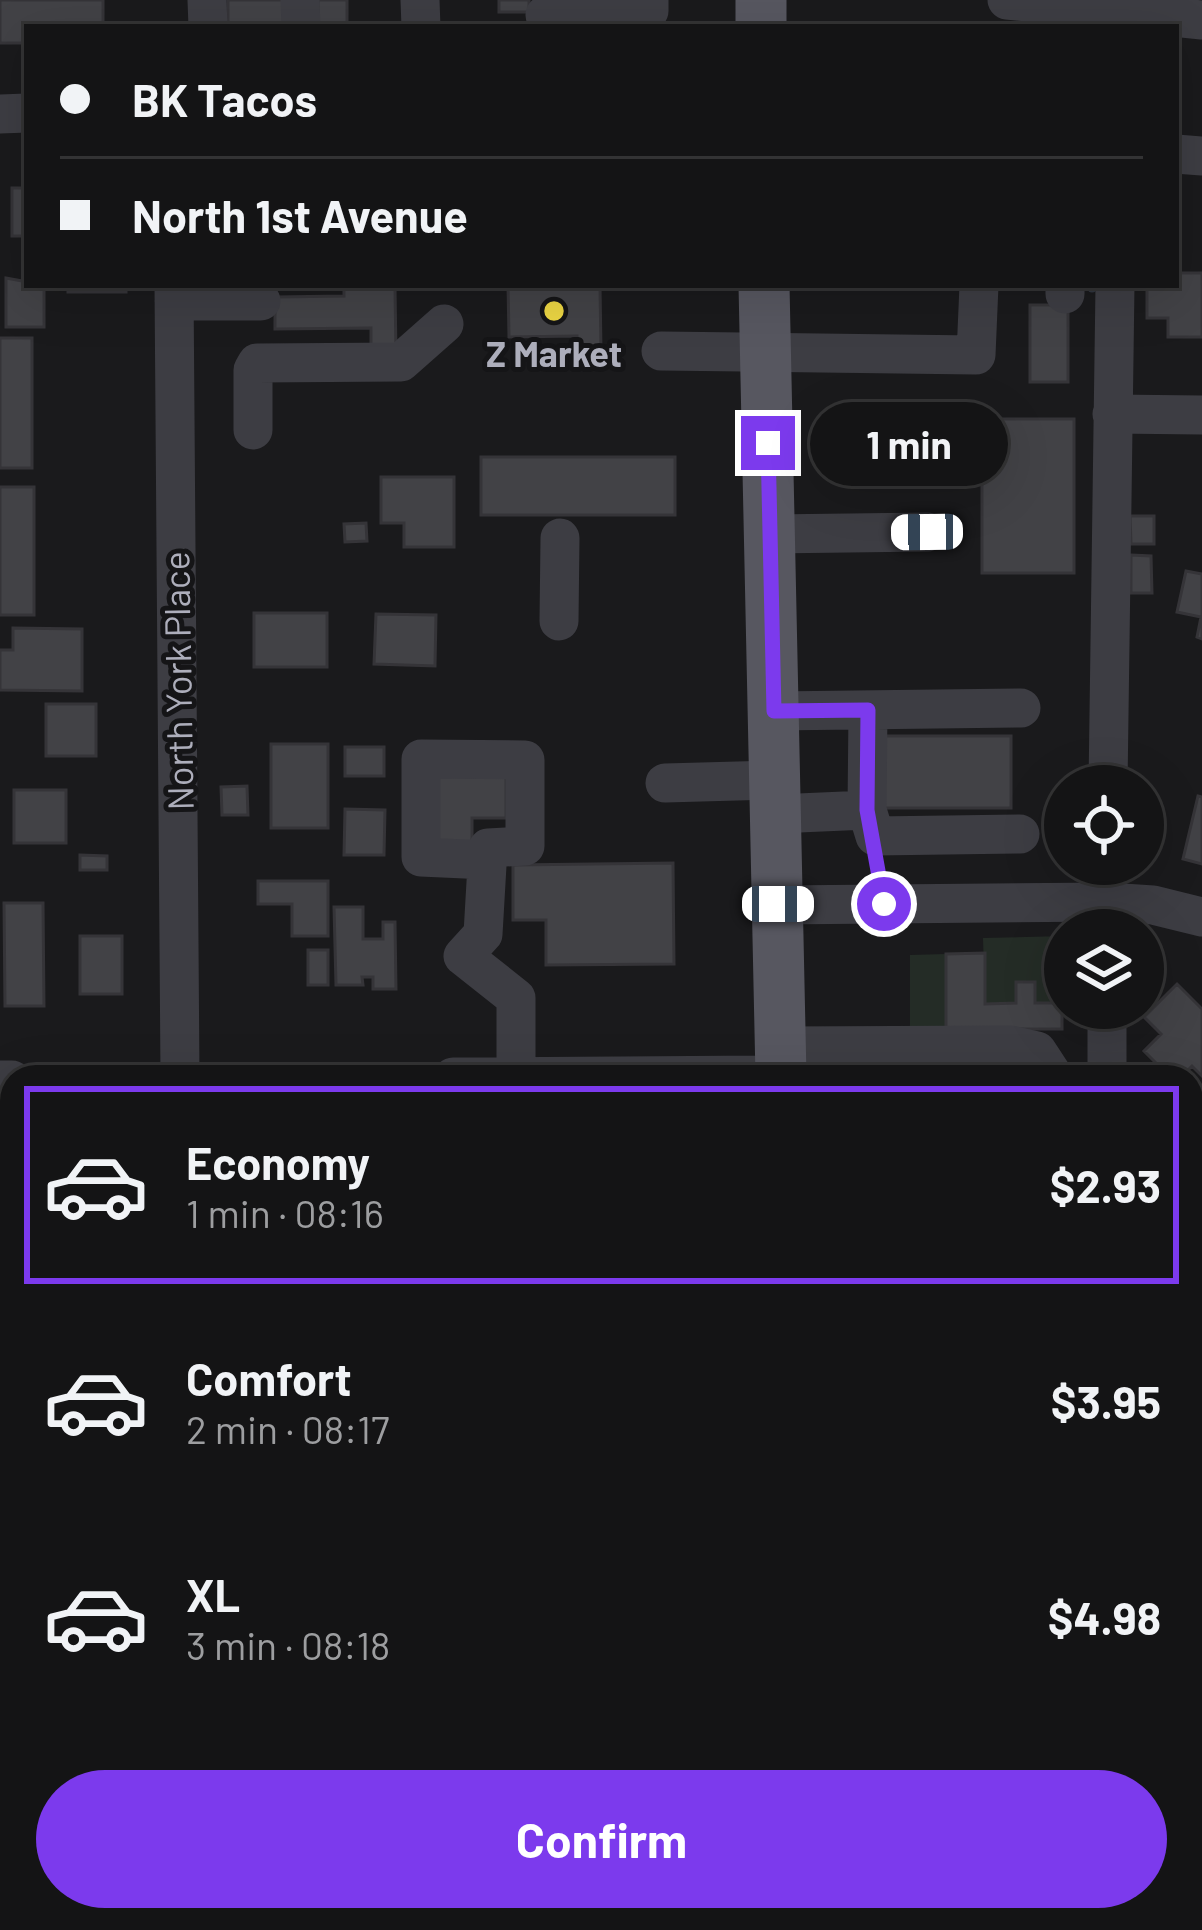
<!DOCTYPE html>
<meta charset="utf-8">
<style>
body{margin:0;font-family:Barlow,sans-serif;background:#212122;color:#f1f3f6;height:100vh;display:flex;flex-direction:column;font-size:45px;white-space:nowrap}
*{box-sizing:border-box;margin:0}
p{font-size:39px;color:#9d9ea0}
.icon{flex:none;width:66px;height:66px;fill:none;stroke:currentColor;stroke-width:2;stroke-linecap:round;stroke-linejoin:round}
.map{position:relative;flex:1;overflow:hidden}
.sheet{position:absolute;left:0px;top:1065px;width:1203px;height:867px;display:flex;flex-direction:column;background:#141415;border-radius:36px 36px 0 0;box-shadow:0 12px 48px #0002,0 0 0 3px #333334}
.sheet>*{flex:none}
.guide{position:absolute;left:24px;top:24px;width:1155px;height:264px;border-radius:0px;box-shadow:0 12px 48px #0002,0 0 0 3px #333334;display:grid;align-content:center;height:264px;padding:0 36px;background:#141415}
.tools{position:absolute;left:1044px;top:765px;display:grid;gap:24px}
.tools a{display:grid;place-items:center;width:120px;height:120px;border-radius:50%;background:#141415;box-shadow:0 12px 48px #0002,0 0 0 3px #333334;font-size:60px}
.end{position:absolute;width:54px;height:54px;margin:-27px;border:15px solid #7c3aed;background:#fff;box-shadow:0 0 0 6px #fff}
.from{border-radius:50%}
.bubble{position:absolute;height:84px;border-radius:42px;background:#141415;box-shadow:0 12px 48px #0002,0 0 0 3px #333334;font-size:39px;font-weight:700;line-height:84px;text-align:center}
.car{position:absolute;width:36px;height:72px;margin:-36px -18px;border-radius:15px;box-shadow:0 0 9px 3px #0007;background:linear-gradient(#fff 24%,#345 0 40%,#fff 0 76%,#345 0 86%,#fff 0)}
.guide b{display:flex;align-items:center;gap:42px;height:114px;font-size:45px}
.guide b+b{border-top:3px solid #333334}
.guide i{width:30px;height:30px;background:#f1f3f6}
ul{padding:21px 0 0;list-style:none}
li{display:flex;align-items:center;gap:36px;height:198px;margin:0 24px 18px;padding:0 12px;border:6px solid transparent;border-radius:0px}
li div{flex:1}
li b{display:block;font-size:45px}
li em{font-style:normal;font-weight:700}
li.current{border-color:#7c3aed}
li>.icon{width:108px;height:108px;stroke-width:1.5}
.primary-button{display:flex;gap:24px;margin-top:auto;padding:24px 36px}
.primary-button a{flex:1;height:138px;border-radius:72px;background:#7c3aed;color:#fff;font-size:48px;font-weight:700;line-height:138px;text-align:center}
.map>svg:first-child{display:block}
.green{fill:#242c26}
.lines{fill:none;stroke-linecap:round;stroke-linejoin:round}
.stream{stroke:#303640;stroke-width:9}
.building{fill:#424246;stroke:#353438;stroke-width:3}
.minor{stroke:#3d3d43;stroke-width:39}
.major{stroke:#575760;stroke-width:51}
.route{stroke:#7c3aed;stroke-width:15}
.poi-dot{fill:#ebd543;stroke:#151517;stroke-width:4.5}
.labels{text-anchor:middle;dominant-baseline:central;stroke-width:10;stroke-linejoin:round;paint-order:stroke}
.poi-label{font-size:36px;font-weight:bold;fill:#adaebb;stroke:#151517}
.street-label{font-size:36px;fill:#adaebb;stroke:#151517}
</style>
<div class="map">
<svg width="1202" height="1930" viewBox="0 0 1202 1930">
<rect width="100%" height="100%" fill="#1a1a1c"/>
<path class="green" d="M1065,936v67h-30v-20l-18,-1 -1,21 -31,1 -2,-66z
M946,954v75h-36v-74z"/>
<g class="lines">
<path class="stream" d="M1092,288v-3"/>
</g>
<path class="building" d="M0,0h103v27h-76v16h-27z
M228,0h59v27h-59z
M318,0h29v27h-29z
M499,0h30v12h-30z
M12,188h15v48h-15z
M1176,273h26v64h-34v-19h-21v-33h29z
M6,278l38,7v42h-38z
M68,285h58v7h-58z
M316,285l79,1 1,69h-25v-27l-96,1v-32l69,-1v-11z
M508,285h92l1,65h-24v-14l-68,1z
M1030,305h38v77h-38z
M0,338h32v130h-32z
M982,419h92v154h-92z
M481,457h194v58h-194z
M381,477h73v70h-50v-24h-23z
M0,487h34v128h-34z
M1130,516h24v28h-23z
M366,523l1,18 -22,1 -1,-18z
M1131,555l20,1 1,37h-21z
M1186,571l16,3v65l-5,-2 4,-20 -24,-5z
M254,613h73v54h-73z
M376,614l60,1 -1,51 -61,-2z
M13,628l69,1v62l-82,-1v-40h13z
M46,704h50v52h-50z
M875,736h136v72h-136z
M271,744h57v84h-57z
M345,747h39v29h-39z
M426,768h80v50h-34v32h-46z
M247,786l1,29h-26l-1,-28z
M14,790h52v53h-52z
M1198,796l4,1v67l-19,-5z
M345,809l40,1 -1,45h-40z
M80,855l27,1v14h-27z
M673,863l1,101 -128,1v-45h-33v-55z
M258,881h70v55h-36v-32h-34z
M4,903h39l1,103h-39z
M334,907h29v32h20v-17h12l1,67h-23v-12h-11l1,8h-27z
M80,936h42v58h-42z
M308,950h20v35h-20z
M985,953v51l31,-1v-21h19v21h27v26h-116v-75z
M1177,984l25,25v67l-10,-10 -11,11h-11l-26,-26 17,-17 -17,-17z
M877,1058h120v19h-120z
M1202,1121v92l-11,1v-92z
M0,1159h12v65h-12z
M1202,1247v79l-11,-11v-57z
M0,1375h12v76h-12z
M0,1504h12v96h-12z
M1191,1530l11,6v32l-11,20z
M1191,1743h11v72h-11z
M1191,1830h11v67h-11z
M0,1847h12v73h11v10h-23z
M1202,1918v12h-63v-10z
M47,1920h55v10h-55z
M118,1920h53v10h-53z
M201,1920h53v10h-53z
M274,1920h54v10h-54z
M353,1920h57v10h-57z
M444,1920h124v10h-124z
M915,1920h81v10h-81z"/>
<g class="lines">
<path class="minor" d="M207,0l1,27
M300,0l1,27
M420,0l1,27
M1007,0l195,20
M545,15l104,-4v-11
M0,114l27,-1
M1176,154l26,2
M174,285l6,792
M1065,285v9
M174,301h87
M661,351l315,4 3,-70
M1112,414l90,1
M253,430v-60l4,-7 144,-1 43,-38
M770,534l157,-2
M559,621l1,-83
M774,711l247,-3
M665,783l110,-3
M1108,786l7,-501
M867,810l1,-100
M776,814l91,-4 8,26 145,-2
M487,860l-66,-3v-98l104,1v86l-37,2 -5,86 -20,22 53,42v79
M778,905l329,-3 46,3 49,12
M1107,930v-66
M1107,1008v69
M780,1046l231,-1 26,6 17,26
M453,1077l328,-2
M0,1080h12
M1191,1438h11
M1075,1920v10"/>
<path class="major" d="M761,0v27
M764,285l17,792
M776,1930v-10"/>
</g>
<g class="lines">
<path class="route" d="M768,443l6,268 94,-1 -1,100 17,94"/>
</g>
<circle class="poi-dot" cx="554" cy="311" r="12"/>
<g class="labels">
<g class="poi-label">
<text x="554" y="352">Z Market</text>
</g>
<g class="street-label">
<text transform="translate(177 681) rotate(-91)">North York Place</text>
</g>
</g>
</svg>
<div class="tools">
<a><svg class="icon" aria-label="locate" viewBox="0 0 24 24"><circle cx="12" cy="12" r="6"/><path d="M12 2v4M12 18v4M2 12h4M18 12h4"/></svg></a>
<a><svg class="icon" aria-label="layers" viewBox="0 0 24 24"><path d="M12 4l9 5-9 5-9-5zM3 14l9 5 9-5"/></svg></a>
</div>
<i class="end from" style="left:884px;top:904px"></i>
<i class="end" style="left:768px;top:443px"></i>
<div class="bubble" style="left:810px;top:402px;width:198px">1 min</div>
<i class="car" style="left:927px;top:532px;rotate:269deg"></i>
<i class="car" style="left:778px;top:904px;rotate:90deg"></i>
<div class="guide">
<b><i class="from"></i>BK Tacos</b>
<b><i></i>North 1st Avenue</b>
</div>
<section class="sheet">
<ul>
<li class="current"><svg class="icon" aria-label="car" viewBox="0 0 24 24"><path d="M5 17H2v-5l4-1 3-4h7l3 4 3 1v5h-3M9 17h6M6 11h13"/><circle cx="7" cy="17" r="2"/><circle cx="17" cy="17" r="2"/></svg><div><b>Economy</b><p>1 min · 08:16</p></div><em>$2.93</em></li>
<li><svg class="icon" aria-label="car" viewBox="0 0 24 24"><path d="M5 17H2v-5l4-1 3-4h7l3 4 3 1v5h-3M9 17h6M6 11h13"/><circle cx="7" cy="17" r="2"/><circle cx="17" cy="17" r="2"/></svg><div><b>Comfort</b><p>2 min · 08:17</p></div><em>$3.95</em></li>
<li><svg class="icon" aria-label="car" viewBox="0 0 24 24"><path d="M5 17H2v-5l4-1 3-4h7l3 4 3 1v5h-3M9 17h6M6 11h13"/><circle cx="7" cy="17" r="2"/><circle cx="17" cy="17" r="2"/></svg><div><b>XL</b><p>3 min · 08:18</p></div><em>$4.98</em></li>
</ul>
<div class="primary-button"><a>Confirm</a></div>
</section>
</div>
